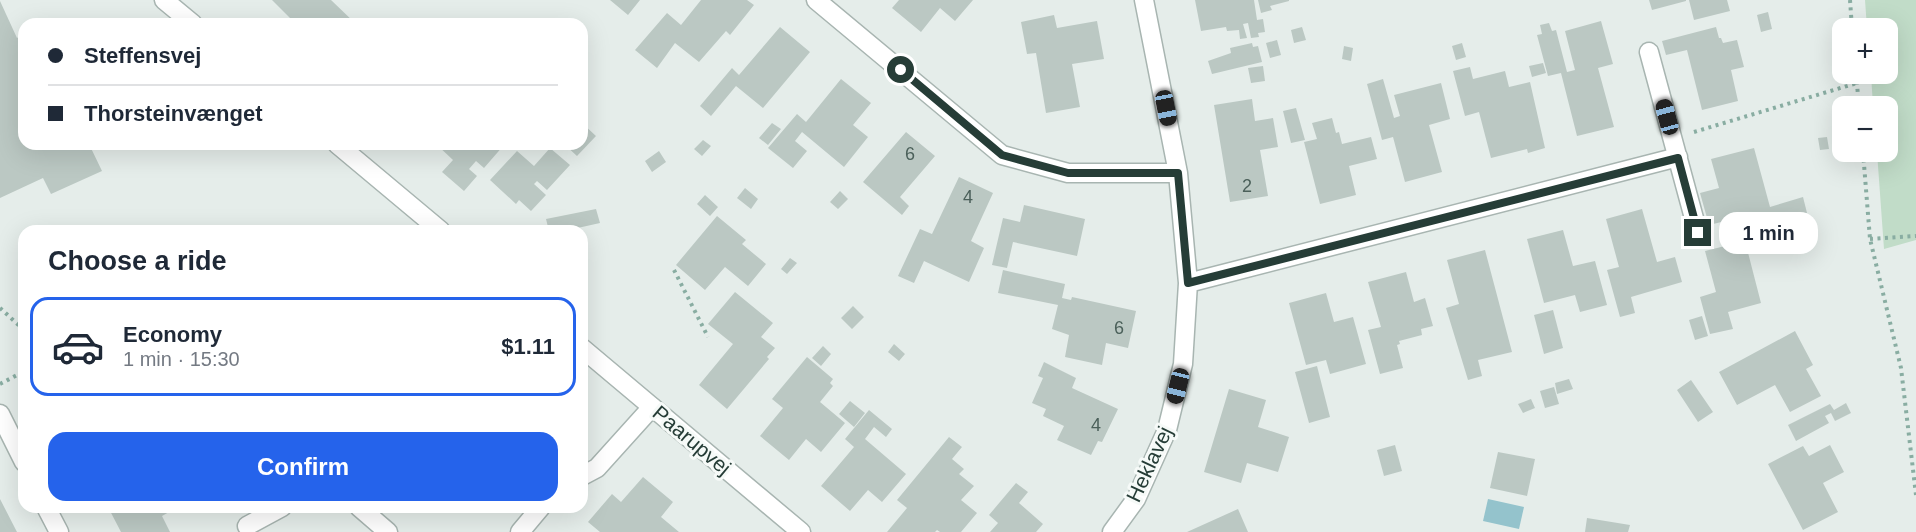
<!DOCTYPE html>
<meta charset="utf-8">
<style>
body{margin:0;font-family:Arial,sans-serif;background:#f6f6f7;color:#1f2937;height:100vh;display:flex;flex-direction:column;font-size:22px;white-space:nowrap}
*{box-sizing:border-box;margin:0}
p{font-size:20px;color:#747a83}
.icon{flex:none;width:33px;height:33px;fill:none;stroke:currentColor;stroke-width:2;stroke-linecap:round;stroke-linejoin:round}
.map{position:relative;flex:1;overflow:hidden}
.details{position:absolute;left:18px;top:225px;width:570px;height:288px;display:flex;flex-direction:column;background:#fff;border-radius:18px;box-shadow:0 6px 24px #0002}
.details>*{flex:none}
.banner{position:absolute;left:18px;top:18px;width:570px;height:132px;border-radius:18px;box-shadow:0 6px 24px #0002;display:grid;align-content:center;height:132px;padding:0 30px;background:#fff}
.tools{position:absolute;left:1832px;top:18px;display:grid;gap:12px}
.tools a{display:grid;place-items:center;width:66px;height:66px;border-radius:12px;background:#fff;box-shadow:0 6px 24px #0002;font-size:30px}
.end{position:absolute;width:27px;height:27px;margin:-14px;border:8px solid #263d37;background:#fff;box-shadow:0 0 0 3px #fff}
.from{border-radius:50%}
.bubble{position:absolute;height:42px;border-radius:18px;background:#fff;box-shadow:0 6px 24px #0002;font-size:20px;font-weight:700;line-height:42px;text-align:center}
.car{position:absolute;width:18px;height:36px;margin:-18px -9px;border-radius:8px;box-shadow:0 0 4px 2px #0007;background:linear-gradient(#222 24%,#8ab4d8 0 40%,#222 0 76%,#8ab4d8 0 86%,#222 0)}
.banner b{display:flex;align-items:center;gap:21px;height:57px;font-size:22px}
.banner b+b{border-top:2px solid #e0e1e3}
.banner i{width:15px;height:15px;background:#1f2937}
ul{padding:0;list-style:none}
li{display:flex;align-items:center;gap:18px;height:99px;margin:0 12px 9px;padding:0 18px;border:3px solid transparent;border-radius:18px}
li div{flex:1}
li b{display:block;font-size:22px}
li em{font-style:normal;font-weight:700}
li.selected{border-color:#2563eb}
li>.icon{width:54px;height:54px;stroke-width:1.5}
h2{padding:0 30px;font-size:27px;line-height:72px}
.action{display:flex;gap:12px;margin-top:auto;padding:12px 30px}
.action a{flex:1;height:69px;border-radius:18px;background:#2563eb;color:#fff;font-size:24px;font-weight:700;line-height:69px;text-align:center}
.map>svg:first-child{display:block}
.green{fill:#c1dcc8}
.water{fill:#94c3cc}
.building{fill:#bbc8c3}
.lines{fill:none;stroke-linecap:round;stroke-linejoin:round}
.service-casing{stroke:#a8b5b1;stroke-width:21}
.minor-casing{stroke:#a8b5b1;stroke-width:21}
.tertiary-casing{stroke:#a8b5b1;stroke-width:21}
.path{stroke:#89ada2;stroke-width:4;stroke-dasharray:3 4.5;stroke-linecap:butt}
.service{stroke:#fff;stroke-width:18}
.minor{stroke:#fff;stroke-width:18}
.tertiary{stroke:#fff;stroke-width:18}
.route{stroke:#263d37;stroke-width:8}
.labels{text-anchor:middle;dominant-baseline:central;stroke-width:6;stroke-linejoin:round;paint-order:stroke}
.number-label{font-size:18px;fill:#4b605a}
.street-label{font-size:21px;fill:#263d37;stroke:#f6faf8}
</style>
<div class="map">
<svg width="1916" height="532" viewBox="0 0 1916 532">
<rect width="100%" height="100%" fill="#e5edea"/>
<path class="green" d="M1865,0h51v240l-32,9 -7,-97h10v-46h-14l-2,-32h16v-46h-20z"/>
<path class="water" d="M1488,499l36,8 -5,22 -36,-8z"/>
<path class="building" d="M272,0h59l25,24h-60z
M610,0h30l-12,15z
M701,0h46l7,5 -24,30 -4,-4 -27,31 -24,-19 -18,25 -22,-18 32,-37 14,12z
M899,0h74l-18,21 -15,-13 -19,24 -29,-24z
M1195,0h59l3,20 6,-1 2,13 -7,1 1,4 -8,1 -3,-15 -5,1 4,14 -7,1 -1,-9 -12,1 -1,-4 -25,4z
M1258,0h31v1l-19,5 2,4 -11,3z
M1649,0h37v1l-34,9z
M1689,0h38l3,11 -36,9z
M0,1l17,37 3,-2 4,9v99h65l13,27 -51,23 -8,-16 -43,20z
M1768,12l4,17 -11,3 -4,-17z
M1054,15l3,13 40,-7 7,38 -32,5 8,43 -34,6 -10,-60 -9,1 -6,-32z
M1601,21l12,43 -15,4 16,59 -37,9 -16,-63 -13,3 -11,-41 5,-1 -2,-9 9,-2 3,8 4,-1 11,42 8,-2 -10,-39z
M780,27l30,25 -47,56 -27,-22 -25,30 -11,-10 32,-38 7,7z
M1302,27l4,13 -12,3 -3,-13z
M1716,27l3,11h2l2,5 14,-3 7,27 -13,3 7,31 -36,9 -15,-60 -21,5 -4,-14z
M1277,40l4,15 -11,3 -4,-15z
M1252,43l1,4 5,-1 4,16 -50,12 -4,-13 23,-8 -1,-5z
M1462,43l4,14 -10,3 -4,-14z
M1344,46l9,2 -2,13 -9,-2z
M1543,63l3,10 -14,4 -3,-11z
M1263,66l2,15 -14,2 -3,-15z
M1470,67l3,12 32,-8 4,16 21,-5 15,66 -17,5 -1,-4 -36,9 -12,-46 -14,4 -12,-45z
M841,79l30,24 -18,22 15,12 -24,30 -42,-35 -7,9 12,10 -14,17 -25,-20 29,-34 9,8z
M1383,79l11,39 6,-2 -6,-21 47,-12 9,36 -21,6 13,47 -37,10 -12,-45 -11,3 -15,-56z
M1252,99l3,22 18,-3 5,29 -18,3 8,46 -38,6 -16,-97z
M1296,108l9,32 -14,3 -8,-32z
M1332,118l4,15 3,-1 3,12 29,-7 6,22 -28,7 7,29 -36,9 -16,-62 13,-3 -5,-16z
M582,123l14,13 -19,20 -13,-12h18z
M772,123l9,6 -13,16 -9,-7z
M906,132l29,24 -35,41 9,9 -7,9 -39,-33z
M1827,137l2,12 -9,1 -2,-12z
M703,140l8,6 -9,10 -8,-7z
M436,144h66l2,1 -20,23 -8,-7 -7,8 8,7 -13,15 -22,-19 11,-12z
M550,148l20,17 -23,25 -10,-9 -3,3 12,11 -15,16 -12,-11 -3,4 -26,-24 27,-29 17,15z
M1754,148l16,59 33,-10 4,16 -58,14 -3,-11 -37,9 -9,-32 19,-5 -8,-29z
M659,151l7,11 -14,10 -7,-11z
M959,177l34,16 -22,48 13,7 -15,34 -45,-21 -10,22 -16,-7 22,-47 12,5z
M745,188l13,11 -7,10 -14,-11z
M840,191l8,8 -10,10 -8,-7z
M705,195l13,12 -8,9 -13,-12z
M1024,205l61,14 -8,37 -64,-14 -6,26 -15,-3 11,-47 17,4z
M596,209l4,14 -36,8h-15l-3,-12z
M1642,209l15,53 18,-5 7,25 -51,15 4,16 -15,4 -13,-47 12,-3 -13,-48z
M717,216l29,24 -4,4 24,20 -18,22 -23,-19 -20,23 -29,-25z
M1563,230l10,36 22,-5 12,44 -27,7 -5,-17 -31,8 -17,-64z
M1745,241l16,62 -33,9 5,17 -23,5 -10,-37 16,-5 -11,-41z
M1485,250l27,102 -34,8 4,16 -14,4 -22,-72 13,-4 -12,-44z
M790,258l7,5 -10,11 -6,-5z
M1003,270l62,14 -3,14 9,2 1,-3 64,14 -8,37 -22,-5 -4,22 -37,-8 4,-22 -17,-6 6,-24 -60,-12z
M1406,272l8,30 11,-4 8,28 -12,3 1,6 -23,6 1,3 -3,1 6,23 -23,6 -12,-44 13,-3 -13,-45z
M735,292l38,31 -12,14 14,11 -8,9 2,2 -42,50 -28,-24 34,-41 -25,-20z
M1326,293l8,29 19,-5 13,47 -36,10 -4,-14 -20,5 -17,-62z
M853,306l11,11 -12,12 -11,-11z
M1553,310l10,38 -19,6 -10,-39z
M1702,316l6,20 -13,4 -6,-20z
M1795,331l18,34 -7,4 15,27 -31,16 -15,-27 -38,20 -18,-33z
M894,344l11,10 -6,7 -11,-9z
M823,346l8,8 -10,12 -9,-8z
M807,357l26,22 -3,4 3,3 -13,16 25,21 -24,29 -15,-13 -17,21 -29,-24 23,-28 -11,-9z
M1044,362l32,16 -4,10 46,21 -16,33 -4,-1 -7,14 -34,-15 7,-14 -21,-10 3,-7 -14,-6 11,-25 -5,-2z
M1317,366l13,51 -21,6 -14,-51z
M1569,379l4,10 -16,5 -2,-11z
M1691,380l22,32 -15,10 -21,-32z
M1554,387l5,17 -14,4 -5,-17z
M1229,389l37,11 -8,27 31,10 -11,35 -31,-9 -6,20 -37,-11z
M1531,399l4,9 -12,5 -5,-9z
M850,401l15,12 -11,14 -15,-13z
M1846,403l5,10 -16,8 -4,-8 -6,3 4,7 -33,18 -8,-16 42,-21 4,6z
M869,410l23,19 -6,8 -12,-10 -9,12 41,35 -24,28 -14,-12 -18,21 -29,-25 33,-39 -9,-8z
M949,437l13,10 -10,12 12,10 -5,5 15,12 -13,14 16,13 -16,19h-21l-3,-2 -2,2h-48l20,-24 -10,-8z
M1395,445l7,26 -18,5 -7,-26z
M1830,445l14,27 -21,11 15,29 -35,18 -35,-66 35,-18 6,10z
M1498,452l37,7 -8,37 -37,-8z
M643,477l30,25 -12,15 18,15h-79l-12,-10 24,-28 9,8z
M1016,483l12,9 -9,11 24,21 -7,8h-46l8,-9 -9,-8z
M0,499l17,33h-17z
M108,507h70l-16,9 8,16h-49z
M1238,509l10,23h-61z
M1587,518l43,7 -2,7h-43z"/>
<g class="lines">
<defs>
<path id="service" d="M359,507l29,25
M247,526l35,-19"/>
<path id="minor" d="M816,0l186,155 66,18h110
M1649,52l49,181
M1188,283l490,-126
M0,414l24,48
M582,476l15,-8 55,-61
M46,507l13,25
M520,532l21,-25
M1112,532l24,-33 31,-69 16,-66 5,-81 -10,-110 -34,-173"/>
<path id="tertiary" d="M164,0l29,24
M337,144l104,87
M582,348l219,184"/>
</defs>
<use href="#service" class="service-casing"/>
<use href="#minor" class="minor-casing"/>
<use href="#tertiary" class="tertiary-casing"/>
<path class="path" d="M1850,0l2,28
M1856,74l3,32
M1694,132l163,-49
M1863,152l7,87 31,129 15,127
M1870,239l46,-3
M674,270l34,67
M0,308l24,22
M0,384l19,-10h5"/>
<use href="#service" class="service"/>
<use href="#minor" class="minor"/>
<use href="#tertiary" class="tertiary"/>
</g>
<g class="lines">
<path class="route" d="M901,70l101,85 66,18h110l10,110 490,-125 20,75"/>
</g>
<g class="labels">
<g class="number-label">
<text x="910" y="154">6</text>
<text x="1247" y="186">2</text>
<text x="968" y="197">4</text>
<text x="1119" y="328">6</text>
<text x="1096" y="425">4</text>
</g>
<g class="street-label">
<text transform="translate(692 440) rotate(40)">Paarupvej</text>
<text transform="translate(1149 464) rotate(-65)">Heklavej</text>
</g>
</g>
</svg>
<div class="tools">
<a>+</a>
<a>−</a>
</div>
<i class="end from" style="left:901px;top:70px"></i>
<i class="end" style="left:1698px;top:233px"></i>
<div class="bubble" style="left:1719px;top:212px;width:99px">1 min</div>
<i class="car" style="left:1166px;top:108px;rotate:169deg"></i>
<i class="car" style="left:1667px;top:117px;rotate:345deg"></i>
<i class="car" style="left:1178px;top:386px;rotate:194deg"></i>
<div class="banner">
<b><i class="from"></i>Steffensvej</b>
<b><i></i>Thorsteinvænget</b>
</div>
<section class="details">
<h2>Choose a ride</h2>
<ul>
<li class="selected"><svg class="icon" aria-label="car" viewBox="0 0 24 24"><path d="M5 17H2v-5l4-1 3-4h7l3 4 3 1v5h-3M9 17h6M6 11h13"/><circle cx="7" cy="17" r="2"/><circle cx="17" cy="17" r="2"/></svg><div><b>Economy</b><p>1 min · 15:30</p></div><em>$1.11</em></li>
</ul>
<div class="action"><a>Confirm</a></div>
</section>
</div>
